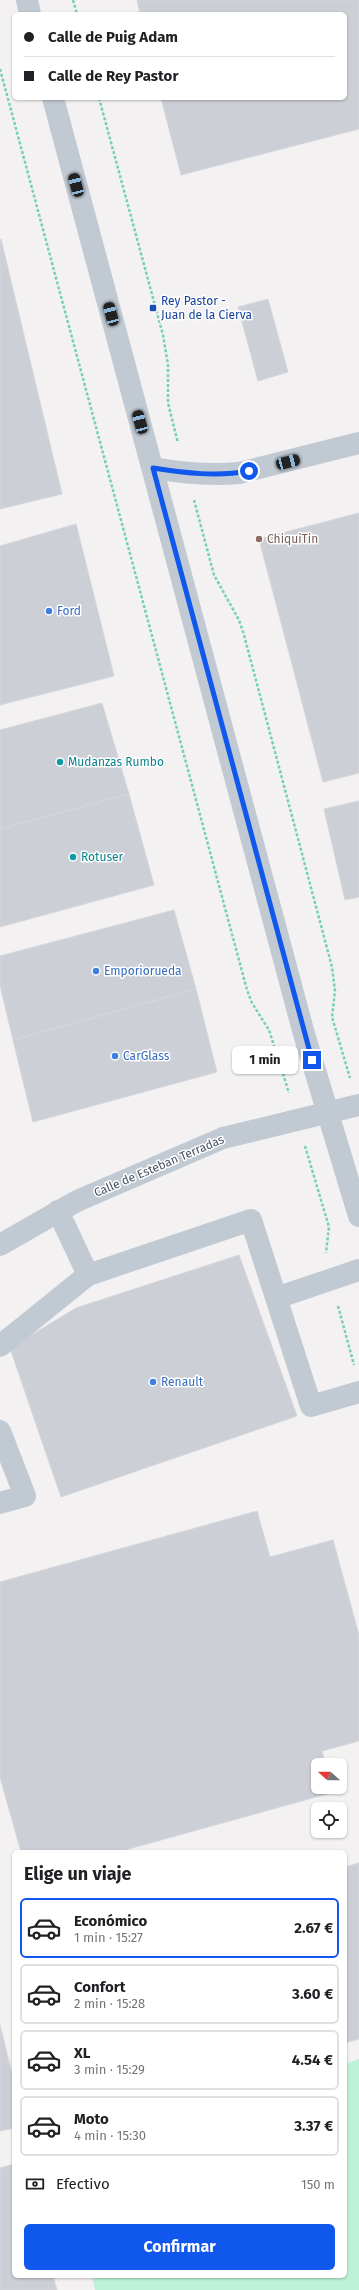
<!DOCTYPE html>
<html lang="es">
<meta charset="utf-8">
<style>
body{margin:0;font-family:"Fira Sans",sans-serif;background:#f2f2f2;color:#202124;height:100vh;display:flex;flex-direction:column;font-size:15px;white-space:nowrap}
*{box-sizing:border-box;margin:0}
p{font-size:13px;color:#757577}
.icon{flex:none;width:22px;height:22px;fill:none;stroke:currentColor;stroke-width:2;stroke-linecap:round;stroke-linejoin:round}
.map{position:relative;flex:1;overflow:hidden}
.details{position:absolute;left:12px;top:1850px;width:335px;height:428px;display:flex;flex-direction:column;background:#fff;border-radius:6px;box-shadow:0 1px 3px #0004}
.details>*{flex:none}
.guide{position:absolute;left:12px;top:12px;width:335px;height:88px;border-radius:6px;box-shadow:0 1px 3px #0004;display:grid;align-content:center;height:88px;padding:0 12px;background:#fff}
.needle{width:26px;rotate:291deg}
.buttons{position:absolute;left:311px;top:1758px;display:grid;gap:8px}
.buttons a{display:grid;place-items:center;width:36px;height:36px;border-radius:6px;background:#fff;box-shadow:0 1px 3px #0004;font-size:20px}
.end{position:absolute;width:18px;height:18px;margin:-9px;border:5px solid #1057ee;background:#fff;box-shadow:0 0 0 2px #fff}
.from{border-radius:50%}
.bubble{position:absolute;height:28px;border-radius:6px;background:#fff;box-shadow:0 1px 3px #0004;font-size:13px;font-weight:700;line-height:28px;text-align:center}
.car{position:absolute;width:12px;height:24px;margin:-12px -6px;border-radius:5px;box-shadow:0 0 3px 1px #0007;background:linear-gradient(#222 24%,#8ab4d8 0 40%,#222 0 76%,#8ab4d8 0 86%,#222 0)}
.guide b{display:flex;align-items:center;gap:14px;height:38px;font-size:15px}
.guide b+b{border-top:1px solid #e0e0e0}
.guide i{width:10px;height:10px;background:#202124}
ul{padding:0;list-style:none}
li{display:flex;align-items:center;gap:12px;height:60px;margin:0 8px 6px;padding:0 4px;border:2px solid #e0e0e0;border-radius:6px}
li div{flex:1}
li b{display:block;font-size:15px}
li em{font-style:normal;font-weight:700}
li.on{border-color:#1057ee}
li>.icon{width:36px;height:36px;stroke-width:1.5}
h2{padding:0 12px;font-size:18px;line-height:48px}
.pay{display:flex;align-items:center;gap:10px;height:44px;padding:0 12px;font-size:15px}
.pay p{margin-inline-start:auto}
.action{display:flex;gap:8px;margin-top:auto;padding:8px 12px}
.action a{flex:1;height:46px;border-radius:6px;background:#1057ee;color:#fff;font-size:16px;font-weight:700;line-height:46px;text-align:center}
.map>svg:first-child{display:block}
.green{fill:#bef2d8}
.building{fill:#cdcfd6;stroke:#d5d6dd}
.lines{fill:none;stroke-linecap:round;stroke-linejoin:round}
.path{stroke:#74d2af;stroke-width:2.5;stroke-dasharray:3 2;stroke-linecap:butt}
.minor{stroke:#c1c9d3;stroke-width:22}
.route{stroke:#1057ee;stroke-width:5}
.transit-dot{fill:#1a4fb4;stroke:#fff;stroke-width:1.5}
.education-dot{fill:#8d6e63;stroke:#fff;stroke-width:1.5}
.shop-dot{fill:#3f7fe0;stroke:#fff;stroke-width:1.5}
.culture-dot{fill:#0f9aa8;stroke:#fff;stroke-width:1.5}
.labels{text-anchor:middle;dominant-baseline:central;stroke-width:3;stroke-linejoin:round;paint-order:stroke}
.transit-label{font-size:12px;fill:#164399;stroke:#fff;text-anchor:start}
.education-label{font-size:12px;fill:#785e54;stroke:#fff;text-anchor:start}
.shop-label{font-size:12px;fill:#366cbe;stroke:#fff;text-anchor:start}
.culture-label{font-size:12px;fill:#0d838f;stroke:#fff;text-anchor:start}
.street-label{font-size:12px;fill:#485160;stroke:#fff}
</style>
<div class="map">
<svg width="359" height="2290" viewBox="0 0 359 2290">
<rect width="100%" height="100%" fill="#f3f1f1"/>
<path class="green" d="M359,2059v231h-264l-3,-14h253v-212z"/>
<path class="building" d="M137,0h222v129l-178,46 -20,-77h184v-84h-205z
M1,239l61,255 -62,15v-265z
M268,299l20,73 -30,9 -20,-74z
M359,513v260l-36,9 -64,-243z
M76,524l38,152 -114,29v-159z
M102,703l27,91 -129,35v-99z
M129,794l25,91 -154,42v-98z
M359,801v96l-14,3 -21,-91z
M174,910l22,79 -183,51 -13,-55v-29z
M196,989l21,83 -184,50 -20,-82z
M239,1255l58,161 -236,81 -51,-149 66,-40z
M257,1511l13,46 63,-17 26,95v106l-37,10 4,14h-8v22h14l2,5 -216,60h-97l-21,-75v-195z
M359,1863v176l-14,4v-176z
M0,2025l14,57v46l-14,3z
M14,2164v112h39l4,14h-57v-122z"/>
<g class="lines">
<path class="path" d="M73,0l4,14
M0,69l247,921 5,13 17,27 20,63
M99,98l64,237 5,30v38l10,40
M194,500l20,75 25,45 5,15 88,332 3,24 -3,26 18,61
M305,1146l24,81 -3,26
M338,1306l16,59"/>
<path class="minor" d="M27,0l3,14
M53,98l251,936 55,182
M153,468c29,5 57,8 86,5l120,-30
M58,1211l30,64
M0,1245l77,-44 146,-63 136,-33
M276,1298l83,-28
M0,1346l88,-71 163,-55 60,186 48,-14
M0,1431l25,65 -25,7"/>
</g>
<g class="lines">
<path class="route" d="M249,471c-32,6 -64,2 -96,-3l159,592"/>
</g>
<rect class="transit-dot" x="149" y="304" width="8" height="8" rx="2"/>
<circle class="education-dot" cx="259" cy="539" r="4"/>
<g class="shop-dot">
<circle cx="49" cy="611" r="4"/>
<circle cx="96" cy="971" r="4"/>
<circle cx="115" cy="1056" r="4"/>
<circle cx="153" cy="1382" r="4"/>
</g>
<g class="culture-dot">
<circle cx="60" cy="762" r="4"/>
<circle cx="73" cy="857" r="4"/>
</g>
<g class="labels">
<g class="transit-label">
<text x="161" y="301">Rey Pastor -<tspan x="161" dy="14">Juan de la Cierva</tspan></text>
</g>
<g class="education-label">
<text x="267" y="539">ChiquiTin</text>
</g>
<g class="shop-label">
<text x="57" y="611">Ford</text>
<text x="104" y="971">Emporiorueda</text>
<text x="123" y="1056">CarGlass</text>
<text x="161" y="1382">Renault</text>
</g>
<g class="culture-label">
<text x="68" y="762">Mudanzas Rumbo</text>
<text x="81" y="857">Rotuser</text>
</g>
<g class="street-label">
<text transform="translate(159 1166) rotate(-23)">Calle de Esteban Terradas</text>
</g>
</g>
</svg>
<div class="buttons">
<a><svg class="needle" viewBox="-14 -14 28 28"><path d="M0-13l5 13h-10z" fill="#e53935"/><path d="M0 13l5-13h-10z" fill="#757577"/></svg></a>
<a><svg class="icon" aria-label="locate" viewBox="0 0 24 24"><circle cx="12" cy="12" r="6"/><path d="M12 2v4M12 18v4M2 12h4M18 12h4"/></svg></a>
</div>
<i class="end from" style="left:249px;top:471px"></i>
<i class="end" style="left:312px;top:1060px"></i>
<div class="bubble" style="left:232px;top:1046px;width:66px">1 min</div>
<i class="car" style="left:76px;top:185px;rotate:345deg"></i>
<i class="car" style="left:111px;top:314px;rotate:345deg"></i>
<i class="car" style="left:140px;top:422px;rotate:345deg"></i>
<i class="car" style="left:288px;top:462px;rotate:75deg"></i>
<div class="guide">
<b><i class="from"></i>Calle de Puig Adam</b>
<b><i></i>Calle de Rey Pastor</b>
</div>
<section class="details">
<h2>Elige un viaje</h2>
<ul>
<li class="on"><svg class="icon" aria-label="car" viewBox="0 0 24 24"><path d="M5 17H2v-5l4-1 3-4h7l3 4 3 1v5h-3M9 17h6M6 11h13"/><circle cx="7" cy="17" r="2"/><circle cx="17" cy="17" r="2"/></svg><div><b>Económico</b><p>1 min · 15:27</p></div><em>2.67 €</em></li>
<li><svg class="icon" aria-label="car" viewBox="0 0 24 24"><path d="M5 17H2v-5l4-1 3-4h7l3 4 3 1v5h-3M9 17h6M6 11h13"/><circle cx="7" cy="17" r="2"/><circle cx="17" cy="17" r="2"/></svg><div><b>Confort</b><p>2 min · 15:28</p></div><em>3.60 €</em></li>
<li><svg class="icon" aria-label="car" viewBox="0 0 24 24"><path d="M5 17H2v-5l4-1 3-4h7l3 4 3 1v5h-3M9 17h6M6 11h13"/><circle cx="7" cy="17" r="2"/><circle cx="17" cy="17" r="2"/></svg><div><b>XL</b><p>3 min · 15:29</p></div><em>4.54 €</em></li>
<li><svg class="icon" aria-label="car" viewBox="0 0 24 24"><path d="M5 17H2v-5l4-1 3-4h7l3 4 3 1v5h-3M9 17h6M6 11h13"/><circle cx="7" cy="17" r="2"/><circle cx="17" cy="17" r="2"/></svg><div><b>Moto</b><p>4 min · 15:30</p></div><em>3.37 €</em></li>
</ul>
<div class="pay"><svg class="icon" aria-label="cash" viewBox="0 0 24 24"><path d="M3 7h18v10H3z"/><circle cx="12" cy="12" r="2"/></svg>Efectivo<p>150 m</p></div>
<div class="action"><a>Confirmar</a></div>
</section>
</div>
